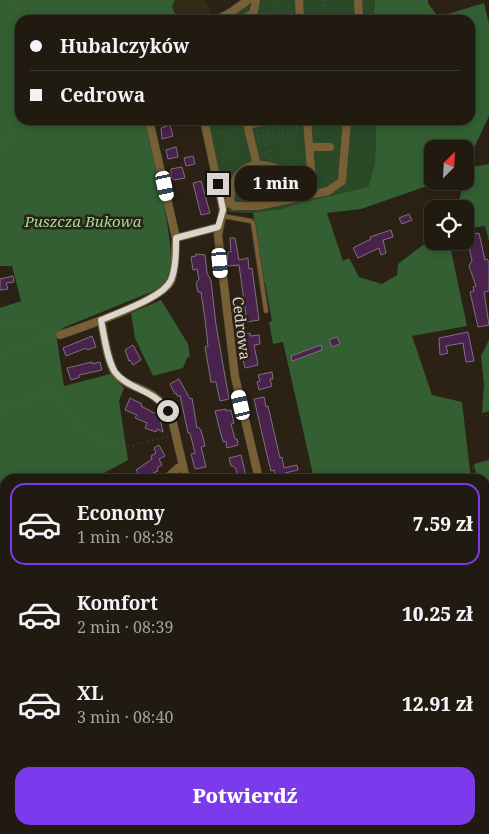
<!DOCTYPE html>
<html lang="pl">
<meta charset="utf-8">
<style>
body{margin:0;font-family:"Noto Serif",serif;background:#2d271e;color:#f1f3f6;height:100vh;display:flex;flex-direction:column;font-size:19px;white-space:nowrap}
*{box-sizing:border-box;margin:0}
p{font-size:16px;color:#a2a19f}
.icon{flex:none;width:28px;height:28px;fill:none;stroke:currentColor;stroke-width:2;stroke-linecap:round;stroke-linejoin:round}
.map{position:relative;flex:1;overflow:hidden}
.side{position:absolute;left:0px;top:474px;width:490px;height:361px;display:flex;flex-direction:column;background:#201a10;border-radius:15px 15px 0 0;box-shadow:0 2px 8px #0003,0 0 0 1px #3d3830}
.side>*{flex:none}
.banner{position:absolute;left:15px;top:15px;width:460px;height:110px;border-radius:15px;box-shadow:0 2px 8px #0003,0 0 0 1px #3d3830;display:grid;align-content:center;height:110px;padding:0 15px;background:#201a10}
.needle{width:32px;rotate:24deg}
.tools{position:absolute;left:424px;top:140px;display:grid;gap:10px}
.tools a{display:grid;place-items:center;width:50px;height:50px;border-radius:10px;background:#201a10;box-shadow:0 2px 8px #0003,0 0 0 1px #3d3830;font-size:25px}
.end{position:absolute;width:22px;height:22px;margin:-11px;border:6px solid #dbd6cd;background:#111;box-shadow:0 0 0 2px #111}
.from{border-radius:50%}
.bubble{position:absolute;height:35px;border-radius:15px;background:#201a10;box-shadow:0 2px 8px #0003,0 0 0 1px #3d3830;font-size:16px;font-weight:800;line-height:35px;text-align:center}
.car{position:absolute;width:15px;height:30px;margin:-15px -8px;border-radius:6px;box-shadow:0 0 4px 1px #0007;background:linear-gradient(#fff 24%,#345 0 40%,#fff 0 76%,#345 0 86%,#fff 0)}
.banner b{display:flex;align-items:center;gap:18px;height:48px;font-size:19px}
.banner b+b{border-top:1px solid #3d3830}
.banner i{width:12px;height:12px;background:#f1f3f6}
ul{padding:9px 0 0;list-style:none}
li{display:flex;align-items:center;gap:15px;height:82px;margin:0 10px 8px;padding:0 5px;border:2px solid transparent;border-radius:15px}
li div{flex:1}
li b{display:block;font-size:19px}
li em{font-style:normal;font-weight:800}
li.current{border-color:#7c3aed}
li>.icon{width:45px;height:45px;stroke-width:1.5}
.button{display:flex;gap:10px;margin-top:auto;padding:10px 15px}
.button a{flex:1;height:58px;border-radius:15px;background:#7c3aed;color:#fff;font-size:20px;font-weight:800;line-height:58px;text-align:center}
.map>svg:first-child{display:block}
.built{fill:#352a16}
.medical{fill:#38261f}
.green{fill:#294927}
.forest{fill:#335f32}
.building{fill:#49224e;stroke:#7e717f}
.lines{fill:none;stroke-linecap:round;stroke-linejoin:round}
.lane-casing{stroke:#473f32;stroke-width:5.5}
.street-casing{stroke:#473f32;stroke-width:9}
.path{stroke:#60594d;stroke-width:1;stroke-dasharray:1 4;stroke-linecap:butt}
.lane{stroke:#776036;stroke-width:4}
.street{stroke:#776036;stroke-width:8}
.route{stroke:#dbd6cd;stroke-width:6}
.labels{text-anchor:middle;dominant-baseline:central;stroke-width:5;stroke-linejoin:round;paint-order:stroke}
.park-label{font-size:15px;font-style:italic;fill:#9cde98;stroke:#2b2215}
.street-label{font-size:15px;fill:#dbd6cd;stroke:#2b2215}
</style>
<div class="map">
<svg width="489" height="834" viewBox="0 0 489 834">
<rect width="100%" height="100%" fill="#2b2215"/>
<path class="built" d="M175,0h30l7,13 -14,7h-21l-6,-14z"/>
<path class="medical" d="M489,534v300h-489v-46l5,42h480v-295z"/>
<path class="green" d="M261,0h114l-2,20h-147l26,-17 7,1z
M207,120h149v2l20,4 -1,37 -7,24 -73,17 -13,5 -24,4 -29,-1z
M489,604v148l-4,-2v-145z"/>
<path class="forest" d="M0,0h175l-3,6 5,14h-157v100h125c6,28 36,139 23,160 -2,3 -8,7 -12,10l-91,37 -9,6 8,53 46,-12 14,14 -5,13 9,59 -35,19h-88v155l-5,1v-327l21,-7 -9,-35h-12z
M375,0h53v3l10,14 46,-14 5,21v92l-23,49 -1,-16h-33v32h4l-9,5 -66,23 -34,4 16,48 6,-3 10,19 23,7 15,-9 1,-11 34,-26v3h17l18,85 -55,10 20,59 30,7 9,77h-157l-31,-137 -10,2 -4,-22 3,-1 -7,-39h-2l-10,-69 29,-4 13,-5 73,-17 7,-24 1,-37 -20,-4v-2h114v-100h-97z
M489,164v77l-4,-15 -20,3v-20h-8l8,-32 6,-10z
M161,300l27,44 2,12 -3,2 -4,10 -30,8 -18,-38 -4,-25z
M489,340v71l-7,2 2,-29 -3,-28z
M489,460v62l-4,1v-44h-8l-3,-15z"/>
<path class="building" d="M170,125l3,11 -11,3 -1,-11z
M176,147l2,10 -10,2 -2,-9z
M193,156l2,8 -9,2 -2,-8z
M182,167l3,11 -11,2 -3,-3v-8z
M201,181l9,32 -9,2 -8,-32z
M409,214l3,6 -10,4 -3,-6z
M391,230l2,7 -10,3 3,13 -5,2 -2,-7 -21,10 -5,-10 18,-9 -1,-2z
M479,233l6,27 2,-1 2,3v29l-5,1 5,33 -11,2 -8,-35 4,-1 -1,-4 3,-1 -7,-20 3,-5 -4,-20 2,-1 -1,-5z
M230,238h5l4,22 9,-2 1,11 3,-1 7,52 -12,2 -8,-57 -12,1 1,-14h3z
M196,254l9,1 2,18 4,8 5,44 13,74 -9,2 -4,-19h-5l-2,-12 -4,-23 3,-1 -3,-27 -4,-27h-3l-2,-9 3,-4 -2,-10 -4,1 -2,-13 5,-1z
M13,276l1,6 -8,1 2,6 -8,1v-11z
M468,332l6,29 -8,1 -3,-19 -17,3 2,7 -8,2 -1,-17z
M250,333v3l9,-1 1,9 -6,1 4,20 -13,3 -3,-14 6,-1 -9,-9v-9z
M92,336l4,11 -9,3 -1,-2 -20,8 -3,-8z
M337,337l3,7 -8,3 -3,-7z
M133,345l8,15 -8,5 -3,-5 -1,1 -4,-11z
M321,345l1,5 -30,11 -1,-5z
M92,362v2l8,-2 2,8 -23,5 1,2 -9,3 -4,-12z
M272,372l1,7h-3l2,7 -13,4 -2,-8 3,-1 -2,-6z
M179,379l11,20 2,-1 5,30 1,-1 3,3 4,16 -4,1 5,20 -11,2 -4,-15 4,-1 -5,-20h-2l-8,-38 -2,2 -2,-4 -1,1 -5,-10z
M264,397l2,10 2,-1 12,52 2,-1 2,11 13,-3 1,5 -13,3 1,6h-10l-2,-9 -3,1 -4,-16 -13,-56z
M130,398l12,6 -1,2 17,9 -1,2 3,2 3,13 -6,-3 -1,3 -11,-4 2,-5 -12,-5 2,-3 -12,-5z
M226,409v2l5,-1 3,13 -3,1 4,15h2l1,6 -11,3 -1,-7 -3,1 -8,-31z
M159,445l6,11 -6,3 3,6 -5,3 1,3 -5,2 2,3 -5,3h-22l10,-6 -2,-3 16,-11 -1,-3 5,-3 -2,-5z
M241,455l4,17 2,7h-9l-2,-10 -3,-3h-2l-2,-8z"/>
<g class="lines">
<defs>
<path id="lane" d="M222,216l29,5 2,2 13,88"/>
<path id="street" d="M299,0l1,20
M358,0l1,20
M217,20l16,-9 15,-11
M242,20l11,-7
M252,20l4,-20
M204,120l18,84 1,6 -5,25 17,142 24,102
M246,120l11,45
M307,120l6,74
M247,125l23,-5
M310,147h20
M224,204l7,-1 3,3h24l38,-8
M226,204l4,-4c1,-10 3,-21 11,-28 13,-13 39,-7 48,8 4,5 5,12 7,18l32,-7 14,-10 5,-61
M176,238l42,-11
M101,320c3,15 6,40 14,53 9,12 25,14 37,22 9,6 15,14 20,24l14,60
M60,335c23,-8 101,-34 111,-54 5,-13 4,-29 5,-43l-27,-118
M166,479l12,-11 5,-1
M485,529l4,-1
M485,598h4
M485,759l4,3
M381,833v1
M225,834l1,-4"/>
</defs>
<use href="#lane" class="lane-casing"/>
<use href="#street" class="street-casing"/>
<path class="path" d="M11,0l12,20
M325,0v20
M263,5h28
M261,13l31,-1
M275,20h16
M216,124l21,-4
M257,131l42,-8
M217,132l24,-4
M258,136l42,-10
M258,139l43,-9
M219,142l23,-6
M0,145l23,-19 11,-6
M260,146l40,-9
M220,151l24,-5
M261,153l40,-6
M271,159l31,-4
M222,161l24,-6
M284,165l19,-3
M240,187l43,-3
M0,321l11,3 45,6
M0,354l52,-16
M0,408h7l44,-18 27,35 23,16 21,7 46,-12
M481,416l8,-1
M474,479l-2,-13 17,14
M485,620l4,-4
M0,631l5,-1
M485,644l4,4
M485,691l4,4
M485,724l4,5
M485,744l4,-21
M485,812l2,-4
M307,830l6,4
M392,830l2,4
M414,830l5,4
M475,830l-1,1 5,3
M240,834l1,-4
M345,834h1"/>
<use href="#lane" class="lane"/>
<use href="#street" class="street"/>
</g>
<g class="lines">
<path class="route" d="M168,411c-15,-23 -40,-21 -53,-39 -8,-12 -11,-37 -14,-52 18,-8 62,-22 70,-40 5,-12 5,-28 5,-42l42,-11 5,-17 -5,-26"/>
</g>
<g class="labels">
<g class="park-label">
<text x="83" y="221">Puszcza Bukowa</text>
</g>
<g class="street-label">
<text transform="translate(242 328) rotate(83)">Cedrowa</text>
</g>
</g>
</svg>
<div class="tools">
<a><svg class="needle" viewBox="-14 -14 28 28"><path d="M0-13l5 13h-10z" fill="#e53935"/><path d="M0 13l5-13h-10z" fill="#a2a19f"/></svg></a>
<a><svg class="icon" aria-label="locate" viewBox="0 0 24 24"><circle cx="12" cy="12" r="6"/><path d="M12 2v4M12 18v4M2 12h4M18 12h4"/></svg></a>
</div>
<i class="end from" style="left:168px;top:411px"></i>
<i class="end" style="left:218px;top:184px"></i>
<div class="bubble" style="left:235px;top:166px;width:82px">1 min</div>
<i class="car" style="left:165px;top:186px;rotate:168deg"></i>
<i class="car" style="left:220px;top:263px;rotate:175deg"></i>
<i class="car" style="left:241px;top:405px;rotate:347deg"></i>
<div class="banner">
<b><i class="from"></i>Hubalczyków</b>
<b><i></i>Cedrowa</b>
</div>
<section class="side">
<ul>
<li class="current"><svg class="icon" aria-label="car" viewBox="0 0 24 24"><path d="M5 17H2v-5l4-1 3-4h7l3 4 3 1v5h-3M9 17h6M6 11h13"/><circle cx="7" cy="17" r="2"/><circle cx="17" cy="17" r="2"/></svg><div><b>Economy</b><p>1 min · 08:38</p></div><em>7.59 zł</em></li>
<li><svg class="icon" aria-label="car" viewBox="0 0 24 24"><path d="M5 17H2v-5l4-1 3-4h7l3 4 3 1v5h-3M9 17h6M6 11h13"/><circle cx="7" cy="17" r="2"/><circle cx="17" cy="17" r="2"/></svg><div><b>Komfort</b><p>2 min · 08:39</p></div><em>10.25 zł</em></li>
<li><svg class="icon" aria-label="car" viewBox="0 0 24 24"><path d="M5 17H2v-5l4-1 3-4h7l3 4 3 1v5h-3M9 17h6M6 11h13"/><circle cx="7" cy="17" r="2"/><circle cx="17" cy="17" r="2"/></svg><div><b>XL</b><p>3 min · 08:40</p></div><em>12.91 zł</em></li>
</ul>
<div class="button"><a>Potwierdź</a></div>
</section>
</div>
